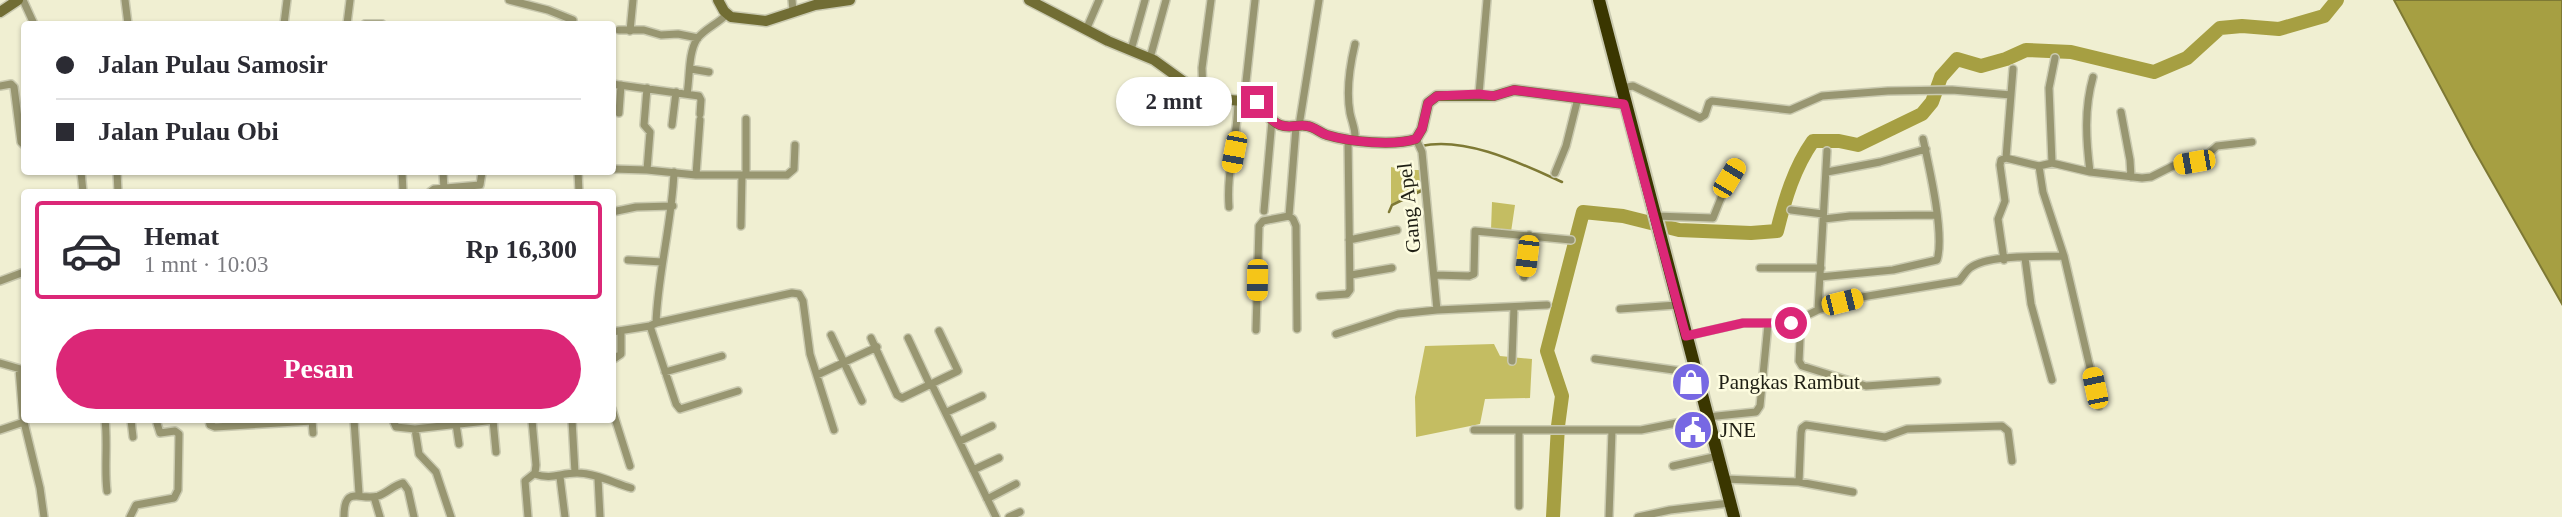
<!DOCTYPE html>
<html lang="id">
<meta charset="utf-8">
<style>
body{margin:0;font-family:"Times New Roman",serif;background:#f2f2f3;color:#2b2b33;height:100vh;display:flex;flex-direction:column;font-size:26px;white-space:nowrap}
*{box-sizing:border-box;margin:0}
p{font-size:23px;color:#7c7c81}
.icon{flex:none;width:38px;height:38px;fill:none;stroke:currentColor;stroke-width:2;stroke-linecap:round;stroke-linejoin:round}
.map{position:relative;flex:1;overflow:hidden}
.drawer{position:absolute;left:21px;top:189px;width:595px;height:234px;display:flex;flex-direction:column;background:#fff;border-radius:7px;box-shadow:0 2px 5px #0004}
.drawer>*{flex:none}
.top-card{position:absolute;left:21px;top:21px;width:595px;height:154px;border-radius:7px;box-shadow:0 2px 5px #0004;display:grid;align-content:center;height:154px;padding:0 35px;background:#fff}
.end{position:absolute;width:32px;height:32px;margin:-16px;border:9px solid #db2777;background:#fff;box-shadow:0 0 0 4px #fff}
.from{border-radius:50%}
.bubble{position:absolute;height:49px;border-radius:24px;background:#fff;box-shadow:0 2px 5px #0004;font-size:23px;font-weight:700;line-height:49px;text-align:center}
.car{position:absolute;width:21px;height:42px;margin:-21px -10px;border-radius:9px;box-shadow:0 0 5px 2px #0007;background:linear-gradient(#f5c518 24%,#345 0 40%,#f5c518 0 76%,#345 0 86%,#f5c518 0)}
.top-card b{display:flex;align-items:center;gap:24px;height:66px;font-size:26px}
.top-card b+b{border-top:2px solid #e1e1e2}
.top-card i{width:18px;height:18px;background:#2b2b33}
ul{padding:12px 0 0;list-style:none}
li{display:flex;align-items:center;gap:21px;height:98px;margin:0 14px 10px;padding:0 21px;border:4px solid #e1e1e2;border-radius:7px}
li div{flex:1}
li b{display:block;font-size:26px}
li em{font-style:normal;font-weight:700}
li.active{border-color:#db2777}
li>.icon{width:63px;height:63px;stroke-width:1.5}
.cta{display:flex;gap:14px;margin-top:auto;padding:14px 35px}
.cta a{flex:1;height:80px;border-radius:42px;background:#db2777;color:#fff;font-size:28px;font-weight:700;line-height:80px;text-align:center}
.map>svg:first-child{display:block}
.green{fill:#c4bd62}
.water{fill:#a69f42;stroke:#7e7934;stroke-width:2}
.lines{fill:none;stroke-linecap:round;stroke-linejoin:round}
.stream{stroke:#7e7934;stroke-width:2.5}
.river{stroke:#a69f42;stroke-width:14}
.street-casing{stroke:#cacab0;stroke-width:10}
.secondary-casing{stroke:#cacab0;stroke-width:13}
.highway-casing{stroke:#cacab0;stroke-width:16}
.street{stroke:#989671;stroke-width:7}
.secondary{stroke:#716d34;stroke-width:10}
.highway{stroke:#3a3600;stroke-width:12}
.route{stroke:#db2777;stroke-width:9}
.labels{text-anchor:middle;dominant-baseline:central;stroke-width:5;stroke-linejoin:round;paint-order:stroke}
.street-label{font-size:21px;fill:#1f1f14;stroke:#fdfcdf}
.poi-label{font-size:21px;fill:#1f1f14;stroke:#fdfcdf;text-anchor:start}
</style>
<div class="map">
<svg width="2562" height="517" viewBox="0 0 2562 517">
<rect width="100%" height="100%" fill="#f0efd2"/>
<path class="green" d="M1391,167l15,3h15l1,20 -31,14z
M1492,202l23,3 -4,27 -20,-2z
M1494,344l6,12 32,3 -2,39 -45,1 -5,25 -64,13 -1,-40 10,-51z"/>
<path class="water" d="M2394,0h168v304l-89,-156z"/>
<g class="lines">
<path class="stream" d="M1421,146c45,-10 101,18 141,36
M1389,212l3,-7 31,-15"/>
<path class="river" d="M1553,517l5,-91 4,-30 -15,-45 36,-139 40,4 56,14 72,3 26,-2c8,-32 17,-63 36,-90h26l19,4 64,-31 10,-12 9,-25 16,-18 24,7 25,-7 20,-9 45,2 83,20 33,-14 33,-30 22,-2 37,3 45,-13 13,-16"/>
<defs>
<path id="street" d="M23,0l11,24
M125,0l3,24
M509,0l39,10 25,10
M792,0l1,11
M284,24l3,-24
M347,24l3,-24
M365,24h17
M619,30h25l17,5 17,-1 20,4
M1086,30l13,-30
M630,31l3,-31
M1131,50l14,-50
M1150,58l16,-58
M691,69l18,3
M612,84l87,12 2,4 -1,14
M0,86l11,-2 3,3 7,55 3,3
M1622,88l11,-2 67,32 5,-3 4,-12 3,-2 78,9 32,-14 66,-5 64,-1 59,5
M1203,93l-1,-25 9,-68
M687,94c3,-16 1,-41 10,-55 7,-10 21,-15 30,-25
M1479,94l8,-94
M1244,100l11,-100
M2121,112l9,48 1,17
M619,113l2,-28
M672,125l4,-33
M1299,126l20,-126
M1296,127l-7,89 4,3 3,7 1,103
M1416,139l6,13 15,158
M1355,140c1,-11 -3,-17 -5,-27 -4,-22 0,-48 5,-69
M2006,158l33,8 13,-3 38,9 52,6 9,-1 22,-11 31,-8 13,-12 35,-4
M2052,163l-3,-75 6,-30
M2039,166l4,26 21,64 35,150
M612,169l35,1 49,5h91l7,-6 1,-24
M647,170l3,-38 -6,-7 3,-37
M81,172l2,20
M117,172l1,20
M402,172l1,20
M443,172l1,17
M578,172l1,20
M1827,172l53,-10 46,-13
M2090,172c-4,-32 -6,-63 3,-95
M1555,173l11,-27 12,-48
M696,175l4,-55
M746,175v-56
M430,192l4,-3 46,-4 2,-13
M1229,207c-3,-36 9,-71 9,-107
M1791,210l32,4
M1264,211l8,-91
M612,212l24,-5 37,-1
M1655,216l58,2 16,-40 9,-15
M1824,219l26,-3 86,-1
M741,226l1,-51
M1349,240l48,-10
M2025,258l6,46 21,76
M628,260l34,2
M2004,260l-6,-41 7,-18 -5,-36 1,-5 5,-2 7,-89
M1760,268h61
M1351,275l41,-7
M1434,275l35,1 5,-2 1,-43 96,9
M1524,277l5,-42
M1820,277l73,-7 44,-10c8,-25 -8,-94 -14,-121
M0,281l24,-9
M1320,296l27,-2 3,-4 -2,-150
M1620,309l57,-4
M1818,310l9,-159
M1801,319l-2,42 3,5 64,20 71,-5
M656,323c2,-51 16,-100 18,-151
M650,326l26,78 4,5 58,-18
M1256,330l3,-104 4,-5 26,-5
M612,332l38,-6 6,-3 136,-30 7,1 4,7 7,53 24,76
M1336,334l62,-20 39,-4 110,-5
M831,335l31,66
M1686,336l57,-13h48l27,-13 44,-13 97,-16c4,-4 7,-10 11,-13 18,-14 71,-11 94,-12
M871,338l26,57 5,3 56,-27 -19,-40
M908,338l21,45 3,2 64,132
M1595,359l100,14
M612,360l9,-6v-23
M1512,361l2,-54
M0,363l24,7
M19,369l4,49 17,70 4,29
M665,372l57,-16
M817,375l60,-28
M612,409l18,57
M947,412l35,-16
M105,420c3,24 -1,47 2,71
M131,420l2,17
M209,420l1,5 5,2 97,-6
M312,420l1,13
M354,420l5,74
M393,420l3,7 19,2 80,-9
M493,420l3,32
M572,420l3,53
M456,424l3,20
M415,429l4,25 17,18 15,45
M0,430l24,-8
M1474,430h167l66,-13 49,-5 4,-6 8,-82
M1519,430v76
M960,441l32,-15
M1673,466l45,-10
M973,470l26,-12
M534,474c19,6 25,-1 43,-1 18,0 37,10 54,15
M560,477l5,40
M598,478l2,39
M1724,479l75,3 54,10
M1799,482l2,-49 1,-5 4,-3 79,12 22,-8 95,-3 6,5 4,30
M374,497l6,20
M987,499l29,-15
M130,517l6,-12 38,-7 4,-8 1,-56 -4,-3 -15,2 -4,-13
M344,517c0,-33 16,-16 34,-21 9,-3 16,-11 25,-13l5,7 6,27
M528,517l-3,-36 10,-8 1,-8 -4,-45
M1009,517l11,-5
M1609,517l3,-87
M1638,517l32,-7 60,-7"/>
<path id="secondary" d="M718,0l6,11 7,6 35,4 49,-16 35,-5
M1029,0l79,41 46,19 36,26 26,13 41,3c7,8 13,19 23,23 10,4 18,-1 27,1 8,1 13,7 20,9 23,7 67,11 89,4l6,-10 6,-26 9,-7h57l20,-6 110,14
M0,12l18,-12"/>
<path id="highway" d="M1599,0l135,517"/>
</defs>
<use href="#street" class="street-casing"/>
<use href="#secondary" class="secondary-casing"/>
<use href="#highway" class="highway-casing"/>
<use href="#street" class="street"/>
<use href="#secondary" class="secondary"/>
<use href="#highway" class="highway"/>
</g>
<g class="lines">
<path class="route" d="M1257,102c7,8 13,19 23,23 10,4 18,-1 27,1 8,1 13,7 20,9 23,7 66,11 89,4l6,-10 6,-26 9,-7 42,-2 15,2 20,-6 110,14 62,232 57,-13h48"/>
</g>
<defs>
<symbol id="shop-disc" viewBox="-11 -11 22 22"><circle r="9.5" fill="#7768e3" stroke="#fdfcdf"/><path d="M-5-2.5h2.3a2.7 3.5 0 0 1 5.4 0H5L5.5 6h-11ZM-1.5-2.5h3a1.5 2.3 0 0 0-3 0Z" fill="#fff"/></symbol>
<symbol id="civic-disc" viewBox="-11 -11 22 22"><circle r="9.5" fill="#7768e3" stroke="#fdfcdf"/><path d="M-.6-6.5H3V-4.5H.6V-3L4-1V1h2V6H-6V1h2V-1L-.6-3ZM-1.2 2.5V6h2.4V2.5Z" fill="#fff"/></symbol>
</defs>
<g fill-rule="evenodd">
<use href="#shop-disc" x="1669" y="360" width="44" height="44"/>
<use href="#civic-disc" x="1671" y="408" width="44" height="44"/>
</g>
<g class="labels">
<g class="street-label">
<text transform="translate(1409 208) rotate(-96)">Gang Apel</text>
</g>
<g class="poi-label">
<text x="1718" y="382">Pangkas Rambut</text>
<text x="1720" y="430">JNE</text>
</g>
</g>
</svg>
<i class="end from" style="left:1791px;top:323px"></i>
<i class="end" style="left:1257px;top:102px"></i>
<div class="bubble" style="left:1116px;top:77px;width:116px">2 mnt</div>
<i class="car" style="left:1234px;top:152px;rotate:191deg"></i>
<i class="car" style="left:2194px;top:162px;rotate:260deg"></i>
<i class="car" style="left:1729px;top:178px;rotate:31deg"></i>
<i class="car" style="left:1527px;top:256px;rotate:187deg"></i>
<i class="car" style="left:1257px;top:280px;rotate:181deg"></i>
<i class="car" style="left:1842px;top:302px;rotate:76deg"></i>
<i class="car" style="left:2095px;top:388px;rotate:348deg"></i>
<div class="top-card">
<b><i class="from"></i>Jalan Pulau Samosir</b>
<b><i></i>Jalan Pulau Obi</b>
</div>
<section class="drawer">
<ul>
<li class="active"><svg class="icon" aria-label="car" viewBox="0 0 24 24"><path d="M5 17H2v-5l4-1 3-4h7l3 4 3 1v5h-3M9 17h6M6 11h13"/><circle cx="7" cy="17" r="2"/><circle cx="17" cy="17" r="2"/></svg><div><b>Hemat</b><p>1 mnt · 10:03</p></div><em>Rp 16,300</em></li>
</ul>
<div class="cta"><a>Pesan</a></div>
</section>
</div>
